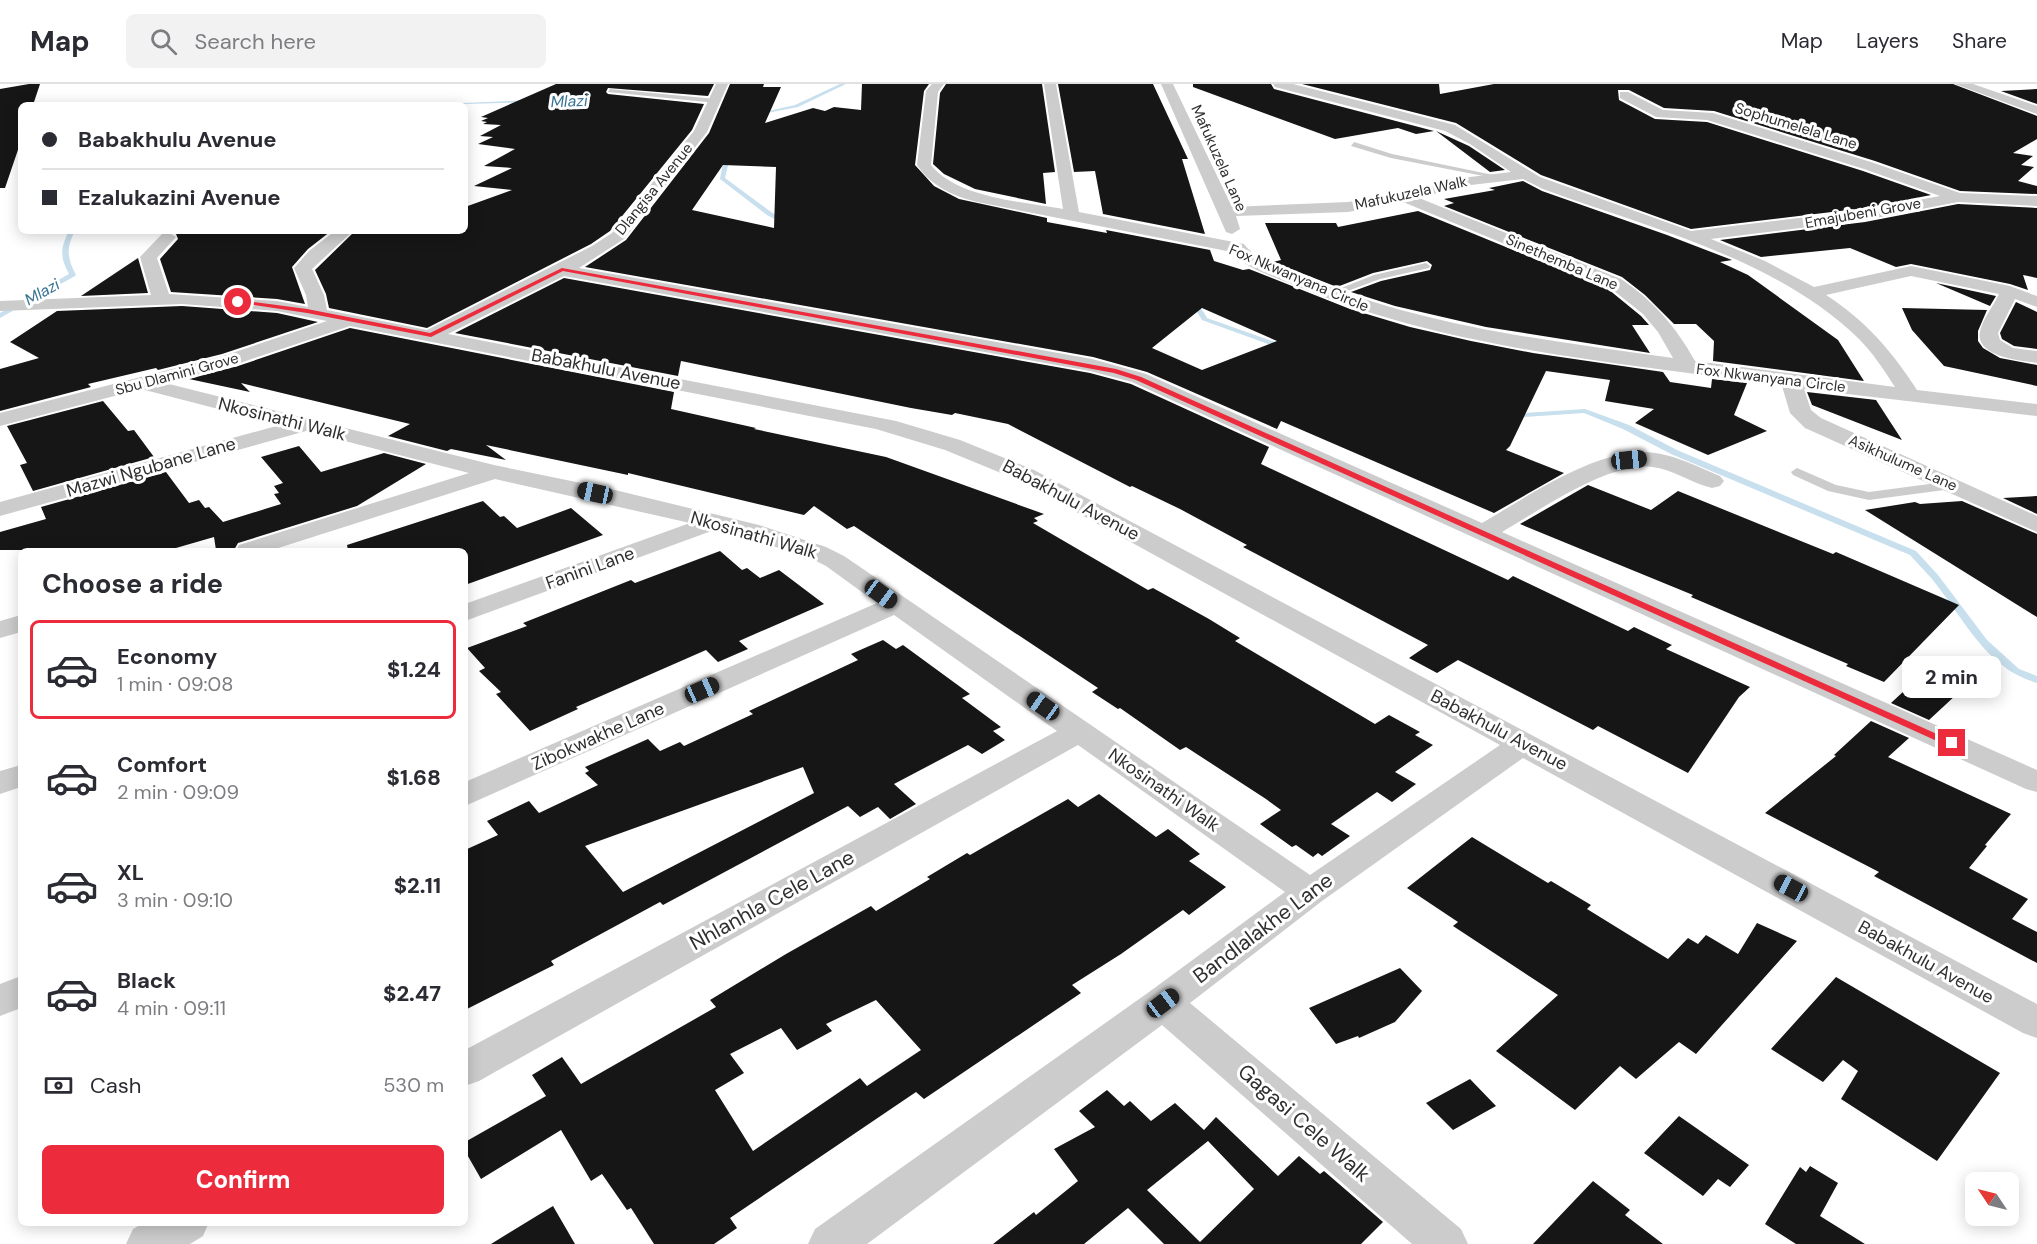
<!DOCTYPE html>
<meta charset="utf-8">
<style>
body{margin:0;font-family:"DM Sans",sans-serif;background:#f2f2f3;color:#2b2b33;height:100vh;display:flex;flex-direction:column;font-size:22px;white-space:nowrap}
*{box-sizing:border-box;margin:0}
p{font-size:20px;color:#7c7c81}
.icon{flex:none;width:33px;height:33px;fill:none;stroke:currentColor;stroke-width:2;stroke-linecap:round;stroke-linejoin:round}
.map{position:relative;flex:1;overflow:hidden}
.drawer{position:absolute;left:18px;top:464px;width:450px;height:678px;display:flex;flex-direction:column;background:#fff;border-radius:9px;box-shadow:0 3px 15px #0003}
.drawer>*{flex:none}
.guide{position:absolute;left:18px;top:18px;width:450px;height:132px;border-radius:9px;box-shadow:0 3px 15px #0003;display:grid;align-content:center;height:132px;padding:0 24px;background:#fff}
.needle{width:39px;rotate:305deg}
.buttons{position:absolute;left:1965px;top:1088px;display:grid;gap:12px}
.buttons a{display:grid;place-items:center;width:54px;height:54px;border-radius:9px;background:#fff;box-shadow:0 3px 15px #0003;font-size:30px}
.end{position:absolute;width:27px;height:27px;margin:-14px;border:8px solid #ec2b3d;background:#fff;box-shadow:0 0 0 3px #fff}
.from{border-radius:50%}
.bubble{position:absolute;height:42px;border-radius:9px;background:#fff;box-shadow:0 3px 15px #0003;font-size:20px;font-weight:800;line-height:42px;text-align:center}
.car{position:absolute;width:18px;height:36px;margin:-18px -9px;border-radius:8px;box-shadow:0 0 4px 2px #0007;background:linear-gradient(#222 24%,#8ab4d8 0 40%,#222 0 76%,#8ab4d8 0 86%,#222 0)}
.guide b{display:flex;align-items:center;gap:21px;height:57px;font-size:22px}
.guide b+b{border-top:2px solid #e1e1e2}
.guide i{width:15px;height:15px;background:#2b2b33}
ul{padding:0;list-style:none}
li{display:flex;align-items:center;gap:18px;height:99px;margin:0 12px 9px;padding:0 12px;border:3px solid transparent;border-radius:9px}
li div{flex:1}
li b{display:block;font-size:22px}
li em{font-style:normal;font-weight:800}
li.selected{border-color:#ec2b3d}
li>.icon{width:54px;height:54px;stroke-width:1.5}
h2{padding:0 24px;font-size:27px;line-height:72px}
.pay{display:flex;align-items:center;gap:15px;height:66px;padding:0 24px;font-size:22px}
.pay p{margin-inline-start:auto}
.action{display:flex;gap:12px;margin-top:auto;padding:12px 24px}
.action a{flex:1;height:69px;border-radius:9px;background:#ec2b3d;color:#fff;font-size:24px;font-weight:800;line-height:69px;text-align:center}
header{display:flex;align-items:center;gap:36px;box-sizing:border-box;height:84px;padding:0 30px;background:#fff;border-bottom:2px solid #e1e1e2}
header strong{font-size:28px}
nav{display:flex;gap:33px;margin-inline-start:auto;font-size:21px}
.search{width:420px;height:54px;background:#f2f2f3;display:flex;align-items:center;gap:15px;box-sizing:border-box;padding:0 21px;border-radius:9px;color:#7c7c81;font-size:22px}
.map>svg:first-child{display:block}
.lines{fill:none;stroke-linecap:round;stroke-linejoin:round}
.stream{fill:#c8dfed;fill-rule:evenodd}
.building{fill:#161616;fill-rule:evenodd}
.service{fill:#ccc;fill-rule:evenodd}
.minor{fill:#ccc;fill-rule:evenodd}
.route{fill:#ec2b3d}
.labels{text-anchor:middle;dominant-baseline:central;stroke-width:6;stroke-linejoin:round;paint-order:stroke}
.far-street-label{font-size:15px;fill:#2f2f2f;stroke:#fff}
.far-water-label{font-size:16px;font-style:italic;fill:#397394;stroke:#fff}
.street-label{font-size:18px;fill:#2f2f2f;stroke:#fff}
.near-street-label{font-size:21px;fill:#2f2f2f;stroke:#fff}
</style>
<header>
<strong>Map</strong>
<div class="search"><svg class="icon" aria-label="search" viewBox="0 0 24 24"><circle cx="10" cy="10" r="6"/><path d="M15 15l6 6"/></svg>Search here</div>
<nav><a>Map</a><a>Layers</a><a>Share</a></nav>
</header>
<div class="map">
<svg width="2037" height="1160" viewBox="0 0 2037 1160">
<rect width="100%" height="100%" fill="#fff"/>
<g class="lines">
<path class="stream" d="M840,0h6l-48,23 -41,8 -2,-1 40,-9z
M533,16l-2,2 -97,3 2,-1z
M728,67l3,2 -6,25 46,34 17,10v2h-4l-17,-9 -47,-36 5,-26z
M69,147h6c-9,17 -8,27 1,44l-1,1 -75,42v-5l69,-39c-9,-16 -9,-26 0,-43z
M1187,218c9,-1 16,8 20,16l82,29 -7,2 -80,-29 -5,-8 -10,-8z
M1585,325l44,16 48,25 239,101 22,24 49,65 32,29 18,7v7c-51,-14 -74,-66 -105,-104 -7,-8 -15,-16 -22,-24l-239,-101 -48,-25 -39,-16 -73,5 -4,-2 4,-2z"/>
</g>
<path class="building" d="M29,0h11l-7,21h-12v36l-16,47h-5v-99z
M556,0h158l-6,12 -100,-8 -2,4 2,2 96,10 -12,26 -82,101 -19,13 -164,84 -98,-20 -3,-14 -11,-24 40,-39h110v-24l47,-17 -38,-4 38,-18 -28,-2 31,-17 -37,-5 15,-7 -13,-1 21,-11 -18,-1 4,-2 -6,-1 7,-3 -7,-1z
M730,0h34l-1,3h18l-16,36 48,-15 12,3 9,-4 27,3 1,-26h67l-5,7 -9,74 19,21 25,13 88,19v4l60,11 -1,-3 104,20 4,11 29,9 6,-1 101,40 60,18 61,14 62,12 130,19 7,10 41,6 1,-9 35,4 -13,32 33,16 -59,24 -73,-32 19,-14 -49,-8 5,-21 -64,-9 -36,75 -4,4 58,23 -70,40 -213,-92 -4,8 -130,-57 -54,-15 -508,-90 41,-27 83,-107zM723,81l53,2 -2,61 -82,-18zM1202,224l75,33 -75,29 -50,-22z
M946,0h96l13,88 -12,1 3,31 -71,-15 -31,-15 -11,-10 7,-71z
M1058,0h95l35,75h-6l23,75 -102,-20 -8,-43 -21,1z
M1193,0h78l3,5 160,42 -18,3 -18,-6 -63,11 -142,-52z
M1302,0h137l1,10 54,-10h459l84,32v23l-24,14 20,3 -12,9 13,2 -16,14 19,5v8l-77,-3 -85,-30 -161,-50 -50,-3 -35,-18h-11l1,10 36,19 52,3 156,49 68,24 -66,13 -174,21 -150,-54 -85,-52z
M2037,5v15l-36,-13z
M1436,47l33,15 36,24 -15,2z
M1523,97l19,10 125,44 65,25 -12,2 28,13 90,65 26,41 -151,-20 1,-20 -18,-17h-22l-29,-29 -23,-18 -178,-71 10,-3 -10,-4 51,-9 -6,-2z
M1958,120l79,4v70l-14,-3 5,15 -18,-6 -99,-20 -15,3 -46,-19 -89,9 -41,-17 145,-18z
M1418,127l190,78 33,27 8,9h-17l18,28 -164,-26 -91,-21 -44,-14 30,-11 49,-11 2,-5 -5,-4 -54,12 -36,14 -64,-25 8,-2 -16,-37h71l2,4z
M180,147h151l-23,18 -16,18 13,37 -28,-5 -106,-7 -11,-33 18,-20 -2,-5z
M138,174l10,35 -67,3z
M564,194l526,95 41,11 138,63 -8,17 247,116 5,-4 115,55 6,-4 38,18 -6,4 84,38 -11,10 -51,76 -90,-47 -5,4 -135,-70 -21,13 -28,-15 19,-13 -185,-98 4,-2 -67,-36 -48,-23 -2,1 -122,-63 -53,-11 -3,2 -41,-7 -230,-47 -3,15 -223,-43z
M1936,199l60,13 -6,10z
M2016,218l21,10v37l-23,-3 -12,-7 -2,-6z
M182,222l95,7 41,9 -96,32 -64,16 -2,-2 -68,16 3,3 -91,24v-42l39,-11 -29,-16 47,-31z
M1902,224l85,2 -9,21v10l5,7 17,10 37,7v21l-93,-20 -32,-36z
M350,244l324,64 -3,17 85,19 -2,1 132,28 158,57 -10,4 4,3 -5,2 115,67 5,-2 56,31 31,19 -5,3 140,83 14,-9 31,17 -5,3 18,10 -38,27 21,12 -24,18 -15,-10 -46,32 19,12 -28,20 -4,-3 -5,4 -17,-12 -4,2 -32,-23 21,-14 -15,-11 -80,-52 -6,3 -60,-42 -2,1 -26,-17 6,-4 -244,-162 -7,3 -33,-23 -10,9 -176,-42v2l-142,-30 20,15 -55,-11 -4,2 -59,-15 22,-12 -169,-41 9,9 -61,-13 49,-13z
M1807,308l69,8 26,40 -90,-35z
M103,317l25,30 6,-1 20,27 -121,34 -13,-26 7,-2 -20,-37z
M299,362l22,26 63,-19 42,11 -69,42 -119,37 -4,7h-18l-2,-13 -45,13h-169v-18l46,-13 -5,-12 125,-35 23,31 10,-3 6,8 4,-1 14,15 58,-18 -7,-10 5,-1 -5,-7 9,-3 -22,-26z
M1588,401l63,25 27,-19 155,63 3,-2 123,53 -75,77 -38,-16 2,-2 -157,-67 2,-2 -173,-71z
M2037,412v18l-34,-16z
M483,417l17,16 4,-1 13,12 54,-20 32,27 -138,50v-35h-117l-1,-5z
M1962,417l75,33v83l-172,-107 50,-8 5,2z
M720,467l22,19 5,-2 13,10 19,-8 45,34 -85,37 9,8 -30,13 -12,-12 -130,57 2,2 -48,22 -34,-37 5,-2 -22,-21 6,-3 -18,-20 60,-22 -4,-3 108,-43 4,3z
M883,556l13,9 7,-4 67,49 -8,4 39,29 -8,4 12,9 -23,14 -14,-9 -74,39 22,20 -26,15 -12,-12 -18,10 -12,-11 -185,99 -3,-3 -109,59 3,4 -89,45v-160l33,-15 -11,-14 42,-20 10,12 59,-28 -13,-12 4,-2 -4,-4 63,-28 12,12 20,-9 4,4 69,-32 -4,-3 109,-51 -7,-6zM803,683l11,26 -191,99 -38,-46z
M1918,594l39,16 -28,26 -38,-17z
M1871,637l38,17 -21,19 123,57 -26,31 2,1 -18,22 59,31 -16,20 25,13v31l-163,-87 5,-4 -114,-59 71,-57 -2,-1z
M1099,710l57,43 12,-8 32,25 -11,7 37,26 -37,28 -6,-5 -62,44 -49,31 9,8 -157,106 -8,-7 -186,126 7,10 -23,16h-60l-23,-36 -4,2 -25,-36 -11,7 -30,-51 -80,49 -16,-28v-9l81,-46 -14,-21 30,-18 19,27 135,-77 -6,-7 76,-46 85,-48 5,5 54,-32 -3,-2 40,-24 3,2 98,-56 10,8zM876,916l45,50 -54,36 -7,-8 -107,73 -38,-61 29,-17 -14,-19 51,-26 16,22 35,-19 -6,-7z
M1472,753l76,46 3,-2 40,24 -4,4 81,50 20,-21 10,6 8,-9 32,19 19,-31 40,18 -101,113 -17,-12 -43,37 -16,-13 -45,44 -79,-59 62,-56 -105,-69 5,-4 -51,-34z
M1400,884l22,23 -27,31 -36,16 -1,-2 -22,8 -27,-36z
M1836,893l164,96 -63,88 -96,-62 17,-28 -15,-11 -20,22 -52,-33z
M1470,995l26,27 -43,24 -27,-27z
M1107,1006l17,16 6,-5 21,20 24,-18 29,27 12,-13 62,59 21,-20 21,18 4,-3 59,51 -22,22h-197l-36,-36 -44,36h-91l41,-32 2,3 42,-34 -24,-32 41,-22 -16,-16zM1208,1057l46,48 -54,53 -53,-52z
M1679,1032l70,49 -19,22 -12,-8 -15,17 -59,-43z
M1810,1082l28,17 -18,33 45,28h-69l-31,-20 35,-57 6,5z
M1593,1097l37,29 -5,5 38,29h-130z
M553,1122l22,38h-84z"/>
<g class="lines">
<path class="service" d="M610,5l106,10 3,2 -3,2 -108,-11z
M1354,58l38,12 111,23 -4,2 -108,-21 -40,-12z
M1426,179l4,3 -1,2 -49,11 -46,17 -8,-2 48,-19z
M1797,384l39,17 33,7 83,-11 6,4 -6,4 -83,11 -41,-9 -35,-16 -2,-3z"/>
<path class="minor" d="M716,0h12l-21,48 -83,107 -45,29 513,91 54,15 336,149c45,-26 106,-69 159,-71 27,-1 55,14 79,24l4,5 -4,5 -8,2c-21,-5 -39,-19 -60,-21 -42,-6 -114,44 -150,65l535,238v22l-11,-3 -894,-407 -42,-11 -526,-95 -116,58 448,87 64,19 74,30 1003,534v34l-14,-5 -500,-275 -201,143 -132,102 271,226 7,15h-56l-250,-219 -295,219h-59l7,-15 334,-237 136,-100 -207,-147 -599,336 -14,5v-36l592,-319 -163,-116 -429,191v-24l412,-179 -51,-37 -18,-9 -91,-28 -252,92v-17l225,-81 -195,-44 -223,71h-36l3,-5 230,-72 -163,-42 -306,85v-14l280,-77 -139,-36 -141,37v-13l223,-57 104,-35 -50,-10 -95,-7 -182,7v-10l151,-6 -11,-38 22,-23 6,-2 8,5 -19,21 12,36 108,7 31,6 -2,-12 -12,-27 15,-17 26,-20h18l-41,38 12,26 3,15 100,20 165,-84 20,-13 82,-102zM350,242l526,103 69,21 73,30 482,265 -190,130 -466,-319 -18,-9 -67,-22 -144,-35 -121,-25 -329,-82 72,-19z
M932,0h12l-6,8 -7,73c26,33 93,37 132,44l-19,-125h12l23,128 165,32c14,18 39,24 60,33 121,50 241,63 369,81l-15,-26 -15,-18 -34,-27 -206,-85 -55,10 -112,4 4,13 -8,5 -6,-2 -65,-148h12l59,123 116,-5 55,-9 59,-15 49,-6 -41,-28 -25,-13 -170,-44 -2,-3h20l162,41 85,52 151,54 174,-21 75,-14 -76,-27 -157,-49 -51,-3 -36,-19v-6h8l35,18 50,3 161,50 86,30 77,3v10l-79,-4 -93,18 -154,19 54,22 49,26 97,-21 99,20 27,10v11l-22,-8 -17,34 2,7 13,8 24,3v12c-15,-2 -62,-6 -57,-31 2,-12 14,-27 19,-38l-88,-18 -85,19c39,25 66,56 91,95l120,14v12l-233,-27 7,21 10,8 216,98v16l-232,-104 -15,-15 -8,-27c-164,-24 -335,-36 -490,-102 -20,-8 -46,-15 -60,-32l-255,-50c-24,-6 -46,-16 -60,-37l9,-74zM1523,95l20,10c108,40 231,68 316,150 14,14 25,31 36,48l-200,-26c-19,-34 -41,-60 -74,-82l-202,-81 43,-12z
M1955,0h18l64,22v8z
M21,531v17l-21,6v-17z
M21,681v22l-21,7v-23z
M21,892v32l-21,8v-32z
M145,1138h64l-6,14 -13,8h-64l7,-15z"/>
</g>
<path class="route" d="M562,184l554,101 25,8 816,366 -5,4 -4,-1 -812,-366 -22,-7 -551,-102 -132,66 -124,-24 -72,-11 3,-2 69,9 123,24z"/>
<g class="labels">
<g class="far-street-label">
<text transform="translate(1796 42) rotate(17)">Sophumelela Lane</text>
<text transform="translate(1219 74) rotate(66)">Mafukuzela Lane</text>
<text transform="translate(654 105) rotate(-51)">Dlangisa Avenue</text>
<text transform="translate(1411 109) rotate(-12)">Mafukuzela Walk</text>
<text transform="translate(1863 129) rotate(-10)">Emajubeni Grove</text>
<text transform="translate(1562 178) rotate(23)">Sinethemba Lane</text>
<text transform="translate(1299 194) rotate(23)">Fox Nkwanyana Circle</text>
<text transform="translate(177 290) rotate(-15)">Sbu Dlamini Grove</text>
<text transform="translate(1771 294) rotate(7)">Fox Nkwanyana Circle</text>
<text transform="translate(1903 379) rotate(24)">Asikhulume Lane</text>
</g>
<g class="far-water-label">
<text transform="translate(569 17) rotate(-2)">Mlazi</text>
<text transform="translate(42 208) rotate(-29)">Mlazi</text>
</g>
<g class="street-label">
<text transform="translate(606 285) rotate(11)">Babakhulu Avenue</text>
<text transform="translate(282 335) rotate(14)">Nkosinathi Walk</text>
<text transform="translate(151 383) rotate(-16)">Mazwi Ngubane Lane</text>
<text transform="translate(1071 416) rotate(28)">Babakhulu Avenue</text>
<text transform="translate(754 451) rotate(16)">Nkosinathi Walk</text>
<text transform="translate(590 484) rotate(-20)">Fanini Lane</text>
<text transform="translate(1499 646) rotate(28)">Babakhulu Avenue</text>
<text transform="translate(598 652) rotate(-24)">Zibokwakhe Lane</text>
<text transform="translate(1164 706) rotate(35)">Nkosinathi Walk</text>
<text transform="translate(1926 878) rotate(29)">Babakhulu Avenue</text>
</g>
<g class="near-street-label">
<text transform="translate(772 816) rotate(-29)">Nhlanhla Cele Lane</text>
<text transform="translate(1263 844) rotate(-37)">Bandlalakhe Lane</text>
<text transform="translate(1304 1039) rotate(41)">Gagasi Cele Walk</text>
</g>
</g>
</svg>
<div class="buttons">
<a><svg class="needle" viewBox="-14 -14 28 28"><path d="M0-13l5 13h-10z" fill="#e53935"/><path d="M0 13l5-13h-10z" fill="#7c7c81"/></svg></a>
</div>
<i class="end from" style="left:238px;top:218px"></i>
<i class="end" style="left:1952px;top:659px"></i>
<div class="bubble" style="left:1902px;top:572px;width:99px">2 min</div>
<i class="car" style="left:1629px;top:376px;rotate:84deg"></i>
<i class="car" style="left:595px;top:409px;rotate:282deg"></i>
<i class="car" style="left:881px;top:510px;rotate:126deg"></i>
<i class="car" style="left:702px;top:606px;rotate:66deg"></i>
<i class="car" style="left:1043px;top:622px;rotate:305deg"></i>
<i class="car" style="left:1791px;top:804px;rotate:298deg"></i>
<i class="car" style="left:1163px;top:919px;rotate:53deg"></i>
<div class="guide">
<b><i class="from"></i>Babakhulu Avenue</b>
<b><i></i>Ezalukazini Avenue</b>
</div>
<section class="drawer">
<h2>Choose a ride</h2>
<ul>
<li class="selected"><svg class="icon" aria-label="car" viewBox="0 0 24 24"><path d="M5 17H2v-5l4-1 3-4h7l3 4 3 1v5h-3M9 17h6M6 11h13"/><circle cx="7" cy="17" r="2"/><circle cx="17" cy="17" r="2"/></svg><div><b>Economy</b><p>1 min · 09:08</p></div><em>$1.24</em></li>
<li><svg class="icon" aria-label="car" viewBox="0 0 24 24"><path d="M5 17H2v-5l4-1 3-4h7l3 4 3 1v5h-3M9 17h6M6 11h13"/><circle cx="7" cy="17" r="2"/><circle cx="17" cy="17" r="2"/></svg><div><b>Comfort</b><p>2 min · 09:09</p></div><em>$1.68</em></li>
<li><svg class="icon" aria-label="car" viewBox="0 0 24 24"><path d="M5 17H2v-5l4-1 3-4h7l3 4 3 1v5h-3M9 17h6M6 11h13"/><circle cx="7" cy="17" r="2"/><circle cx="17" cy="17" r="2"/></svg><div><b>XL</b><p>3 min · 09:10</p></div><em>$2.11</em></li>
<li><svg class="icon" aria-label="car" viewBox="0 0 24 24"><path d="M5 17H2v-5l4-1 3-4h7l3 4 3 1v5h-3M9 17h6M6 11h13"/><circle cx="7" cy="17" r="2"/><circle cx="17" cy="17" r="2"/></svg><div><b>Black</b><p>4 min · 09:11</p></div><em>$2.47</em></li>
</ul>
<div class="pay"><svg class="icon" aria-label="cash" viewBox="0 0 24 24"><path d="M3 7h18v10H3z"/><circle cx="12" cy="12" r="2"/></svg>Cash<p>530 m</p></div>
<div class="action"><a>Confirm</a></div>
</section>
</div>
